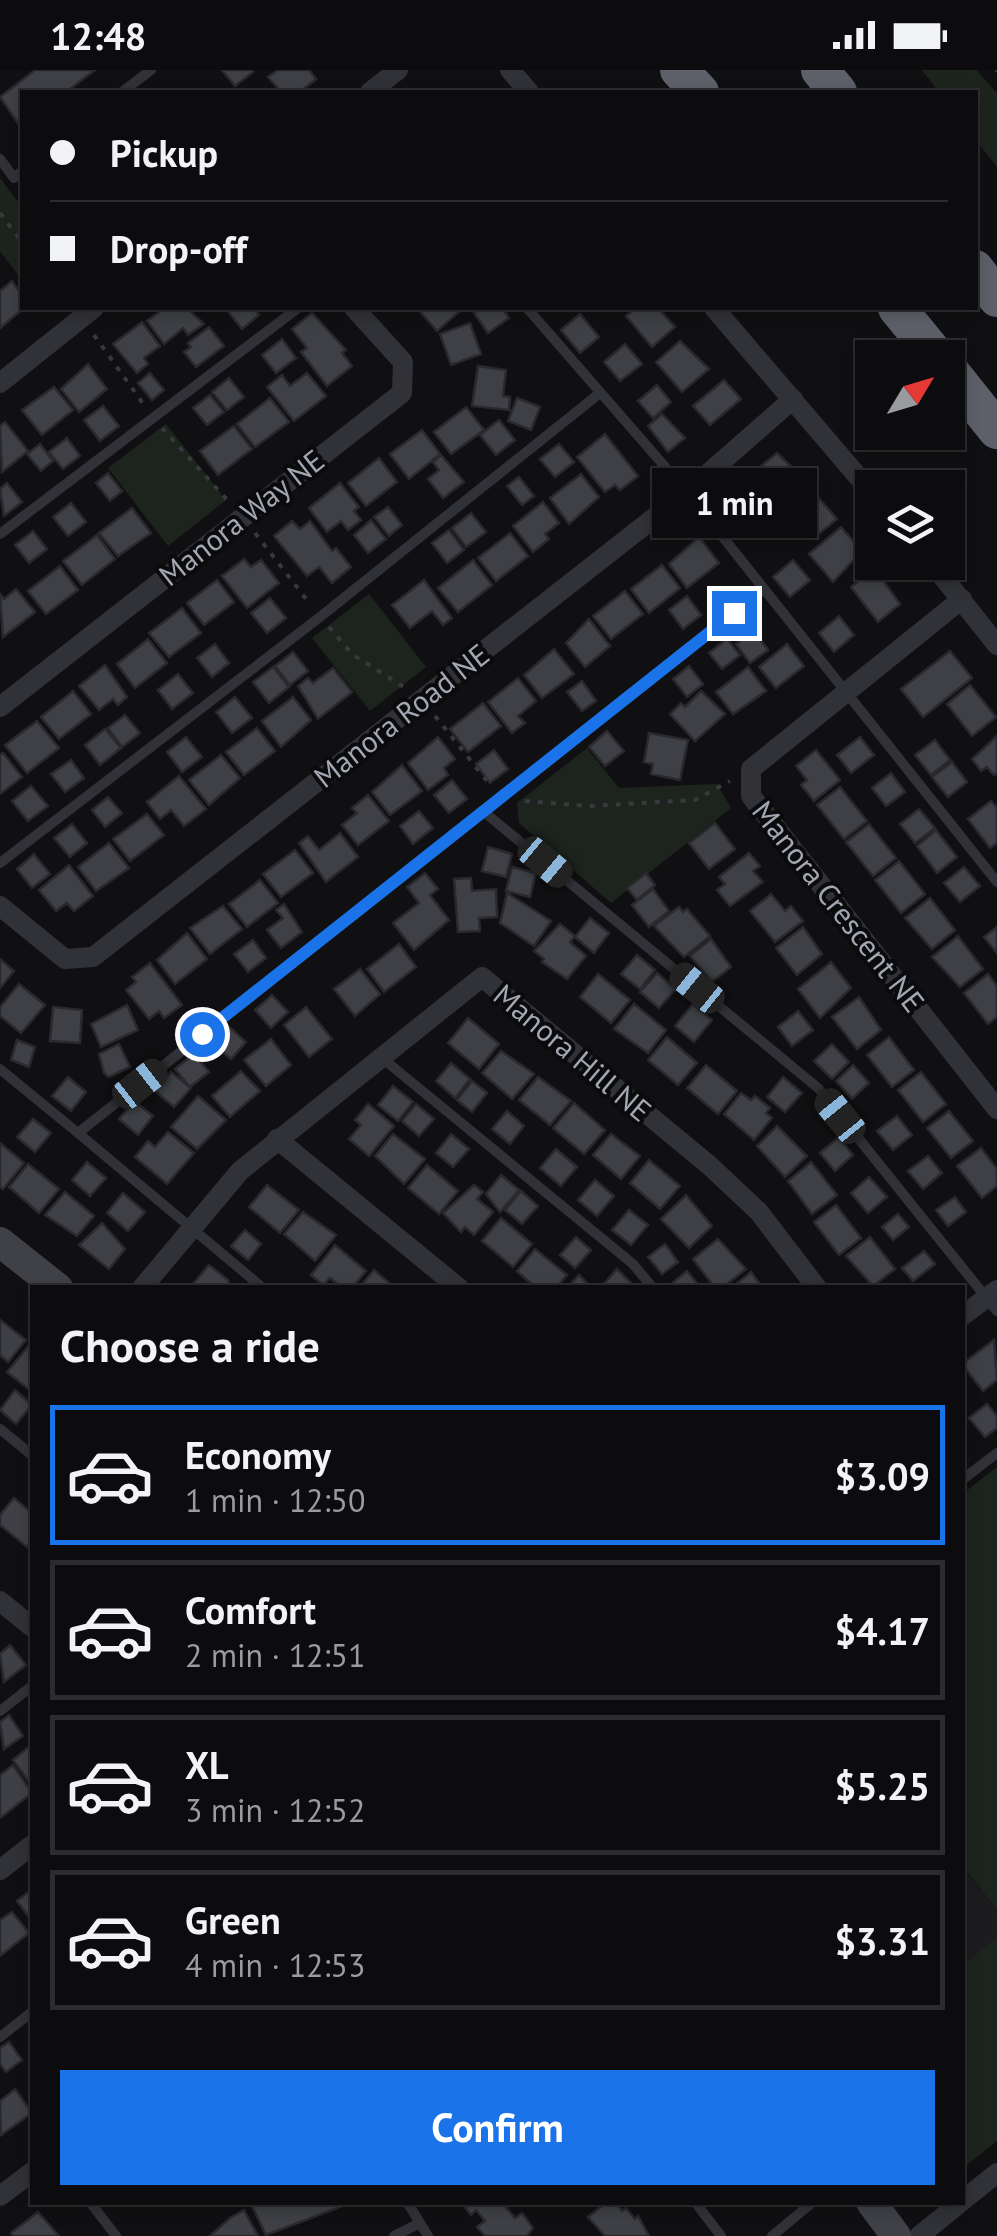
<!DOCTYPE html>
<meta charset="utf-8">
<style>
body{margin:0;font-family:"PT Sans",sans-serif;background:#151517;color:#f1f3f6;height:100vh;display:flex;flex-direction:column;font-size:38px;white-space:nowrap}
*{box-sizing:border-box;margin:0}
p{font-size:32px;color:#9a9b9e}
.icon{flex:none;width:55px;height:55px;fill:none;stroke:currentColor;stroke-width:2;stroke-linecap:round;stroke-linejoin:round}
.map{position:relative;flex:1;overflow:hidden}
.side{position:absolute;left:30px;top:1215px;width:935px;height:920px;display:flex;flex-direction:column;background:#0c0c0e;border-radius:0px;box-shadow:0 5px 15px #0003,0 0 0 2px #2c2c2e}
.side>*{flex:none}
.hud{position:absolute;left:20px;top:20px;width:958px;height:220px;border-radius:0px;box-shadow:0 5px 15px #0003,0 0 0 2px #2c2c2e;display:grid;align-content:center;height:220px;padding:0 30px;background:#0c0c0e}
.needle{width:65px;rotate:52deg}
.controls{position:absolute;left:855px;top:270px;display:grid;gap:20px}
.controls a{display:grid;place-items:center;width:110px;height:110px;border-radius:0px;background:#0c0c0e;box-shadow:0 5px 15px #0003,0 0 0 2px #2c2c2e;font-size:50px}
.end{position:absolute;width:45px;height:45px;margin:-22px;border:12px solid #1a73e8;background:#fff;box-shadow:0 0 0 5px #fff}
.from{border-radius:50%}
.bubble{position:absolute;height:70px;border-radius:0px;background:#0c0c0e;box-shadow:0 5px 15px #0003,0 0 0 2px #2c2c2e;font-size:32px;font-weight:800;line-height:70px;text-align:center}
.car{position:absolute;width:30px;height:60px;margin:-30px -15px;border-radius:12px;box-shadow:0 0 8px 2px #0007;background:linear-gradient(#222 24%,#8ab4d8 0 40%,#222 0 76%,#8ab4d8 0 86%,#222 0)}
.hud b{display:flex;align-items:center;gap:35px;height:95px;font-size:38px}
.hud b+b{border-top:2px solid #2c2c2e}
.hud i{width:25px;height:25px;background:#f1f3f6}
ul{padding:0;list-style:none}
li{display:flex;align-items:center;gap:30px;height:140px;margin:0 20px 15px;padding:0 10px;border:5px solid #2c2c2e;border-radius:0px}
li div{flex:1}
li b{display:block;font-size:38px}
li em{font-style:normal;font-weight:800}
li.selected{border-color:#1a73e8}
li>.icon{width:90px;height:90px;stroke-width:1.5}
h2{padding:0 30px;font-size:45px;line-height:120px}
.button{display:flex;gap:20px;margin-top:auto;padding:20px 30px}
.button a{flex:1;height:115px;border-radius:0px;background:#1a73e8;color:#fff;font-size:40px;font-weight:800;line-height:115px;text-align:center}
.status{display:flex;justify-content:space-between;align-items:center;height:70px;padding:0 50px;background:#0c0c0e;direction:ltr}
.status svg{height:28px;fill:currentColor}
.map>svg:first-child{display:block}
.built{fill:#1c1c1f}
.green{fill:#1d241e}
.building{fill:#3f4045;stroke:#2a2a2e;stroke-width:2.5}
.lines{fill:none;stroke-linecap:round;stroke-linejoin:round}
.path{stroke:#37393e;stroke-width:4;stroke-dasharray:5 8;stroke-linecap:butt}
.lane{stroke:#313237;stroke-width:10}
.street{stroke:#313237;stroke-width:20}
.secondary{stroke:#3f4147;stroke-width:30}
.highway{stroke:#5d6068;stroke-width:38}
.route{stroke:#1a73e8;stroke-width:12}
.labels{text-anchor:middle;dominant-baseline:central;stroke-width:8;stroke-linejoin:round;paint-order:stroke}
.street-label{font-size:30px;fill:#a2a7b2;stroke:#0b0b0d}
</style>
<div class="status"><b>12:48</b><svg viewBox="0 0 49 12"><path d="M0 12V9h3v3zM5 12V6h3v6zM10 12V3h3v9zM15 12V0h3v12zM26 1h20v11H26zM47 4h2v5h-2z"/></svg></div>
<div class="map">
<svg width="997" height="2166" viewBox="0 0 997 2166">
<rect width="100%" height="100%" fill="#101012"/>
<path class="built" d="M962,1797l35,43v27l-34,27z"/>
<path class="green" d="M922,0h54l21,23v74l-22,-28v-47h-36z
M0,108l22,29v73l-22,-29z
M166,354l60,76 -58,46 -60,-78z
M369,524l57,73 -56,44 -58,-73z
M587,678l32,40 98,-4 14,24 -120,95 -92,-80 -2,-20z
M997,1397v443l-34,-43 -1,-373z
M997,1867v204l-34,27v-204z"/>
<path class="building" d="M35,0h60l-29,22h-44v37l-22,-32z
M222,0h30l1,2 -18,14z
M278,0h31l7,9 -16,13h-19l-13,-15z
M12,211l10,14 2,13 -24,20v-37z
M164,238h23l17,16 -16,11 -5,-7 -19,16 -17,-23z
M254,238l5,7 -17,14 -16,-20z
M417,238h38l4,4 -22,19z
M482,238h20l7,10 -21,15 -14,-20z
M636,238h22l17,19 -23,20 -26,-31z
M312,243l34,37 -4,3 10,13 -25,20 -26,-34 6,-4 -15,-19z
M580,244l19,23 -19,16 -19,-23z
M142,252l18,24 -16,12 4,6 -11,9 -24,-29z
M470,253l11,31 -30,11 -11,-31z
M209,257l15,19 -28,21 -12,-15 7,-5 -3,-4z
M282,269l14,19 -20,15 -14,-18z
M680,271l29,28 -27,23 -26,-30z
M625,274l17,20 -22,17 -16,-19z
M88,294l19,25 -28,23 -18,-23z
M478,296l28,4 -3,26 7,1 -1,13 -37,-4z
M150,303l14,17 -12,10 -14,-17z
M307,303l19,23 -32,25 -27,-34 15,-12 8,11z
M229,308l15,19 -17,13 -15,-18z
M724,310l17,19 -31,26 -17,-19z
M657,315l14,17 -18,16 -15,-17z
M54,317l19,23 -31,25 -20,-25z
M210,325l14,17 -17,13 -14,-17z
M270,328l19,24 -34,25 -18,-23z
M517,328l23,9 -9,23 -23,-9z
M103,336l16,20 -19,15 -16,-21z
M466,337l18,23 -33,24 -17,-22z
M662,344l23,24 -17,14 -20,-26z
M499,350l16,20 -19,15 -16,-20z
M5,352l23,29 -26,21 -2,-46z
M234,356l18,23 -34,26 -18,-24z
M422,360l18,24 -31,25 -19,-25z
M605,364l33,42 -18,14 -5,-5 -10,7 -28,-35z
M67,368l13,18 -17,13 -14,-17z
M40,374l13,17 -12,10 -14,-17z
M559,374l15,18 -19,15 -15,-18z
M777,383l29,28 -34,27 -7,-9 7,-6 -18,-21z
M441,385l23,27 -21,16 -15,-19 11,-9 -6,-8z
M379,388l18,24 -31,24 -18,-23z
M108,403l14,18 -12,10 -14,-18z
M581,404l18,23 -30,27 -19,-26z
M519,407l15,19 -12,9 -15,-19z
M7,413l15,19 -18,14 -4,-27z
M340,413l19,24 -5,4 7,9 -13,10 -7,-9 -14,11 -18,-24z
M810,418l27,31 -22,18 -26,-30z
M735,428l15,18 -17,15 -15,-18z
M543,432l16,21 -14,11 4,5 -16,13 -20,-26z
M71,433l15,19 -18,14 -15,-19z
M388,437l14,18 -13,11 -15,-19z
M132,438l19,25 -33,23 -19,-23z
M471,443l15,19 -20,15 -14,-19z
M371,450l15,19 -18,14 -14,-18z
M292,451l8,8 10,-8 22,30 4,-3 15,19 -19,16 -13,-16 -12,9 -33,-40z
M841,457l21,24 -29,31 -24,-28z
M449,460l15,20 -17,13 -15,-20z
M33,461l14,18 -18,14 -14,-18z
M510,463l18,23 -32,25 -18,-23z
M97,465l18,24 -33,26 -19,-24z
M699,467l20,26 -32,25 -18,-24z
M244,489l7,8 10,-7 18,23 -32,25 -25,-32z
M473,490l19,25 -34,27 -20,-24z
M793,490l17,20 -20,17 -17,-20z
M662,495l18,23 -31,25 -18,-24z
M60,496l18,24 -32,24 -18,-23z
M875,499l25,35 -22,18 -27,-35z
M217,510l17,22 -30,23 -17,-22z
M424,510l28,38 -9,7 -11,-14 -22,17 -18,-23z
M16,519l19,23 -32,25 -3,-43 4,5z
M625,521l18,23 -32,25 -18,-23z
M687,526l14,19 -18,14 -14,-19z
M270,528l16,20 -19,15 -16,-20z
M182,538l19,25 -32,24 -20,-24z
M839,546l15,19 -20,17 -15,-19z
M589,549l21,27 -25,21 -19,-24z
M754,561l14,19 -18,13 -14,-19z
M148,569l19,24 -32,25 -18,-24z
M727,569l13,16 -18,14 -13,-16z
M215,574l14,19 -17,14 -15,-19z
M787,574l17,22 -28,22 -17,-21z
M554,579l20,25 -32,24 -18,-23z
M950,581l22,27 -49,39 -22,-28z
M293,582l15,19 -18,14 -15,-19z
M105,595l22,32 -9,8 -5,-6 -14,11 -20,-24z
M689,596l14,18 -16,13 -14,-18z
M273,597l16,20 -20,16 -16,-21z
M748,597l18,24 -33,23 -17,-22z
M333,598l19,24 -34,27 -20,-33 10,-8 5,5z
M178,604l15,19 -21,16 -14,-19z
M518,608l18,23 -18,15 7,7 -13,10 -24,-31z
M582,611l14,20 -14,10 -15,-19z
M970,615l26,32 -24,19 -25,-32z
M73,621l18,23 -32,25 -18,-22z
M701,621l24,23 -30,27 -25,-27 11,-11 4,4z
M235,627l17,21 -20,15 -16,-21z
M293,627l18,23 -30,27 -19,-26z
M483,633l18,23 -33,26 -18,-23z
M125,645l15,18 -18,14 -14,-19z
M37,651l22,27 -32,25 -22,-28z
M257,658l18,23 -31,24 -18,-23z
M105,659l16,19 -21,17 -15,-20z
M607,661l17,20 -19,15 -16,-19z
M649,663l39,7 -8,40 -29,-6 2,-10 -9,-2z
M997,666v37l-3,2 -7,-8 -6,4 -9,-12z
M186,667l16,20 -20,15 -15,-20z
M438,667l17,22 -11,9 4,7 -20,15 -20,-27z
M860,667l14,18 -23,18 -14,-18z
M935,670l15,20 -19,15 -16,-20z
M494,680l14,19 -18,14 -14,-19z
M816,680l24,30 -26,21 -13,-16 6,-5 -11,-14z
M3,683l19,24 -22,17v-39z
M221,685l19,23 -31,27 -20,-25z
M71,690l13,18 -19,14 -14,-18z
M952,692l15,20 -19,15 -16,-20z
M402,695l20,26 -32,24 -18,-23z
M891,703l14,19 -19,14 -14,-18z
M179,706l27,33 -22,17 -13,-16 -11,9 -13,-17z
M452,710l15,19 -18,14 -15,-18z
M31,716l17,20 -20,15 -16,-20z
M840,717l27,34 -23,18 -27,-34z
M368,725l21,26 -31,24 -16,-20 15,-12 -5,-5z
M108,727l14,16 -17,14 -13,-17z
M991,731l6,7v35l-7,5 -22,-29z
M919,739l16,19 -20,15 -15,-19z
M419,741l14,17 -20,16 -13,-18z
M147,744l17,21 -34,26 -17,-22z
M715,753l20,26 -26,20 -20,-26z
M72,754l15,19 -17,14 -16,-19z
M869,754l27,34 -23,18 -27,-34z
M936,760l21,27 -20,16 -20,-27z
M340,763l18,24 -32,25 -27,-39 9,-7 11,14z
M109,773l20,25 -33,23 -18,-24z
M488,777l24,7 -6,23 -24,-6z
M295,780l18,23 -32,24 -18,-23z
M749,783l11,13 -7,5 10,11 -33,24 -13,-16 8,-6 -6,-7z
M34,784l16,20 -18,14 -15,-19z
M899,791l26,33 -24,19 -26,-33z
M69,795l24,31 -19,15 -7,-8 -11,8 -17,-21z
M512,797l24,6 -6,24 -24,-6z
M964,797l16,19 -20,16 -16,-19z
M425,803l13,16 -8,6 19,25 -35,30 -21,-27 26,-20 -12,-16z
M646,803l9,12 -18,15 -10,-12z
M471,808l1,13 24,-2 1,28 -18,1 1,13 -22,1 -4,-53z
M260,810l18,23 -31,24 -18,-23z
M653,819l16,22 -20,16 -17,-22z
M507,823l44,28 -17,25 -34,-23z
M771,824l14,17 6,-5 12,15 -28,21 -25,-31z
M930,828l25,32 -23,19 -27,-31z
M284,834l18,28 -21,16 -14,-18 16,-12 -7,-8z
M223,836l19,23 -32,25 -20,-26z
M679,837l4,5 4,-3 23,27 -26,21 -30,-31z
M590,848l19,15 -15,20 -19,-16z
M560,854l15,12 -5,6 16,14 -19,23 -25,-17 2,-3 -10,-8z
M803,857l19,27 -25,21 -21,-27z
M997,857v26l-13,-16z
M187,863l20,26 -32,25 -18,-24z
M958,866l25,33 -23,18 -28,-30z
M711,869l20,28 -19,15 -22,-26z
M253,870l13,18 -18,14 -14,-18z
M399,874l17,23 -32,25 -17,-23z
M637,885l18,15 -15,19 -19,-15z
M0,889l14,12 -14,17z
M831,892l20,26 -31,30 -22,-29z
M150,893l32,42 -18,13 -5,-7 -10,8 -23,-29 10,-8 -4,-5z
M360,899l20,25 -25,22 -21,-27z
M657,903l19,16 -17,19 -19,-16z
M598,904l32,26 -19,23 -31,-26z
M988,904l9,12v31l-9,7 -24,-31z
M19,914l26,21 -24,28 -21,-17v-9z
M272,925l16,17 -17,16 -16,-18z
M859,927l22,33 -24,19 -25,-32z
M634,934l32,26 -18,23 -34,-24z
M693,934l19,16 -18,22 -19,-16z
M127,935l11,25 -37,17 -10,-23z
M53,937l29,3 -2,33 -30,-2z
M306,937l26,32 -23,18 -25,-32z
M798,941l15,19 -21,16 -14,-19z
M468,948l31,26 -20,25 -31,-26z
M227,955l19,17 -15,17 -19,-16z
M667,967l30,26 -19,22 -30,-25z
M889,967l25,33 -22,17 -25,-32z
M271,969l20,26 -25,21 -22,-26z
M17,970l18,7 -6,20 -18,-7z
M119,974l11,23 -21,10 -5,-4 -5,-19z
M832,974l17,18 -17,17 -18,-18z
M501,981l33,23 -22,25 -30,-26z
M194,984l15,18 -19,15 -15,-18z
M451,993l19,16 -15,19 -19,-17z
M706,995l31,26 -19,23 -31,-26z
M853,995l16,18 -17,16 -16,-18z
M241,1001l19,20 -30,26 -18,-21z
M171,1002l20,16 -17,19 -19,-16z
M921,1002l25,32 -23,18 -25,-32z
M68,1007l18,15 -15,19 -19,-15z
M538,1007l33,24 -21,24 -31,-25z
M783,1007l19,16 -17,19 -18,-15z
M472,1011l15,12 -15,19 -15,-12z
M393,1016l20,16 -15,19 -20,-16z
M741,1023l10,7 4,-4 15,12 -4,5 6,5 -18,22 -30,-26z
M198,1026l28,24 -29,29 -26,-22z
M134,1031l19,15 -15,19 -19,-16z
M574,1033l31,27 -21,24 -31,-26z
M368,1034l26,22 -25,30 -20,-17 12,-14 -6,-5z
M416,1034l18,15 -15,17 -17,-15z
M507,1041l17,15 -14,18 -18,-15z
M949,1041l24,30 -22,17 -24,-30z
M897,1046l15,19 -19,15 -16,-19z
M33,1049l18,14 -16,19 -18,-15z
M777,1056l30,30 -22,21 -28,-31z
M168,1062l26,21 -27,31 -32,-27 13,-16 7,6z
M393,1064l32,25 -21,25 -29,-28z
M451,1064l18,15 -16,18 -17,-14z
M611,1064l29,22 -19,23 -28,-24z
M839,1067l14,18 -18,16 -15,-18z
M0,1073l24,20 -21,26 -3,-2z
M981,1078l16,21v17l-15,12 -25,-32z
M556,1079l21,18 -16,19 -21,-18z
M928,1086l14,17 -19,16 -15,-18z
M649,1090l31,26 -20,23 -30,-26z
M87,1092l19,16 -16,18 -18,-16z
M811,1092l26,33 -25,19 -24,-33z
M28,1094l31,25 -20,24 -30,-26z
M427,1095l31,26 -19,23 -31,-26z
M501,1105l18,15 -19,22 -14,-18z
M869,1107l18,20 -19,16 -17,-20z
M595,1110l19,16 -17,20 -19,-16z
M267,1115l32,25 -19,23 -31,-26z
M474,1115l9,7 -6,7 16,13 -19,23 -9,-8 -4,5 -18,-19z
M521,1121l17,15 -16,18 -17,-14z
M65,1122l29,24 -17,20 -32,-21z
M123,1123l22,19 -17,19 -21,-18z
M686,1125l26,31 -23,22 -28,-29z
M955,1127l11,15 -18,14 -12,-16z
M836,1135l25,33 -22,17 -25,-33z
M629,1140l19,15 -17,20 -19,-15z
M303,1142l33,23 -21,26 -31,-27z
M898,1144l11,13 -16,13 -11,-13z
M501,1148l31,26 -19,23 -31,-26z
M102,1153l23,26 -16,20 -30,-24z
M245,1160l16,14 -13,16 -17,-14z
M576,1167l15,13 -16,18 -15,-13z
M870,1167l25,32 -22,17 -27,-30z
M718,1169l28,30 -24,19h-7l-22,-29z
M665,1174l13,18 -16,12 -14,-17z
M335,1175l31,26 -14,17h-10l-12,-10 -7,7 -12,-10z
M535,1179l32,26 -11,13h-20l-19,-17z
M924,1181l11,13 -22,17 -11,-13z
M209,1195l19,15 3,8 -38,-4z
M617,1199l17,17 -1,2 -30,-3z
M374,1200l21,18h-36z
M687,1201l13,16 -27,1 -2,-4z
M751,1202l12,16h-32z
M579,1205l13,13h-25z
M0,1250l26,20 -18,22 -8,-7z
M994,1270l3,40 -14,11 -21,-27z
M30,1274l2,2v46l-25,-20z
M15,1320l17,15 -16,19 -16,-14z
M987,1334l10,12v12l-12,9 -16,-19z
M14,1428l18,15v27l-5,7 -27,-22v-10z
M10,1575l16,20 -22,17 -4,-28z
M9,1645l14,21 -19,13 -4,-27z
M32,1674v42l-19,-26z
M13,1695l19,28 -32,25v-43z
M32,1819v32l-15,-20z
M12,1842l17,21 -29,23v-36z
M9,1972l13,18 -16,12 -6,-8v-16z
M15,2019l17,24 -31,22 -1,-34z
M250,2132h103l-87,33z
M461,2132h48l-4,4 10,12 7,-5 11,15 -6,8h-42l-8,-9 8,-6 -9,-11 -5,5z
M607,2132h8l7,9 4,-3 9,11 3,-3 11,20h-44l-17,-19z
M244,2140l14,26h-48l20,-18z
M38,2142l21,24h-46l-2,-3z"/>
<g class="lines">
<path class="path" d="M996,0l1,1
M0,143l22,29
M94,265l50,70
M162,358l67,74
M255,463l55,71
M329,557l23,27 55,35
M435,646l56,70
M525,731l64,5 106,-6 35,-19"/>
<path class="lane" d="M122,22l29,-22
M0,89l14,19 8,-7
M527,238l160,184 310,390
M0,464l298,-226
M484,742l279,-222
M0,793l320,-246 280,-224
M382,988l251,206 20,24
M0,999l78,64
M263,1218l-185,-155 406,-321 334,276 179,223
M0,1359l32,26
M962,1410l35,-27
M0,1641l32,-25
M0,1967l32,-25
M90,2132l26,34
M407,2132l21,34
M695,2132l26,34
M394,2166l24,-12
M772,2166l41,-34"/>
<path class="street" d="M510,0l19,22
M370,22l28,-22
M714,238l158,185
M0,313l94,-75
M931,492l66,83
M962,529l-211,170v27l246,313
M0,637l402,-314 1,-31 -49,-54
M0,836l65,53 28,-2 594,-465 106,-93
M277,1069l182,149
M142,1218l98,-117 242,-194 228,189 49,46 58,76
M962,1246l35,-26
M0,1531l32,26
M0,1800l32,-25
M0,2126l32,-24
M962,2131l35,-28
M919,2166l42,-34"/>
<path class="secondary" d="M0,1172l58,46
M871,2132l25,34"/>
<path class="highway" d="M679,0l21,22
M820,0l18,22
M975,199l22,29
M897,238l41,50
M948,299l49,61"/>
</g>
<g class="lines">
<path class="route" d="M202,964l532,-421"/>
</g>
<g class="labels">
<g class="street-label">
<text transform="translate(241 447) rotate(-38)">Manora Way NE</text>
<text transform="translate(401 645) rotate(-38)">Manora Road NE</text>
<text transform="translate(839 836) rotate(52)">Manora Crescent NE</text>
<text transform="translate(573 982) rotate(40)">Manora Hill NE</text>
</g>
</g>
</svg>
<div class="controls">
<a><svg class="needle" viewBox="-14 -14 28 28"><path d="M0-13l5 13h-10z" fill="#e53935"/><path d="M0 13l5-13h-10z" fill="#9a9b9e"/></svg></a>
<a><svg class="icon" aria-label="layers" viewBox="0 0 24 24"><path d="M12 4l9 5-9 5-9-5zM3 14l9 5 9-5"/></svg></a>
</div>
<i class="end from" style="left:202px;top:964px"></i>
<i class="end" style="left:734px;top:543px"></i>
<div class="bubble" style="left:652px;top:398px;width:165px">1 min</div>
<i class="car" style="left:545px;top:792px;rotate:130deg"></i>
<i class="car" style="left:697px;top:918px;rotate:309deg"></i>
<i class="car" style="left:140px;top:1014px;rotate:52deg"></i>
<i class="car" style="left:840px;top:1046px;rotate:321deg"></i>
<div class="hud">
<b><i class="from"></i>Pickup</b>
<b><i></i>Drop-off</b>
</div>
<section class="side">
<h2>Choose a ride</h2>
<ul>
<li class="selected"><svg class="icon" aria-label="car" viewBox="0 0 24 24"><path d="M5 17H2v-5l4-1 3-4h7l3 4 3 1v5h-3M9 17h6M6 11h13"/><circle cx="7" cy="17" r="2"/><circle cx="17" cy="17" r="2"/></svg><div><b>Economy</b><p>1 min · 12:50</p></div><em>$3.09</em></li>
<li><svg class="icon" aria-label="car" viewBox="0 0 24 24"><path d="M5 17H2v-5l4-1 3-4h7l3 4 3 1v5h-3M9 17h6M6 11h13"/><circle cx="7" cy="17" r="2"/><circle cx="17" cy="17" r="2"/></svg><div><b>Comfort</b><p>2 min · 12:51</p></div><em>$4.17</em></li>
<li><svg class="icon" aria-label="car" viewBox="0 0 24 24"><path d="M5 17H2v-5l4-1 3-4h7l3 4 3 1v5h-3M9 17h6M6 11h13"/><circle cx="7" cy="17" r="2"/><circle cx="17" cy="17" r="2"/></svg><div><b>XL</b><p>3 min · 12:52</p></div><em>$5.25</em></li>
<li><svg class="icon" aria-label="car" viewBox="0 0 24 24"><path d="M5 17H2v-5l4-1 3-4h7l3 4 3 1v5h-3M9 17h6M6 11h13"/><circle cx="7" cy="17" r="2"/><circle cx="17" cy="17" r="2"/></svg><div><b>Green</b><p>4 min · 12:53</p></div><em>$3.31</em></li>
</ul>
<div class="button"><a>Confirm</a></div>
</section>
</div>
